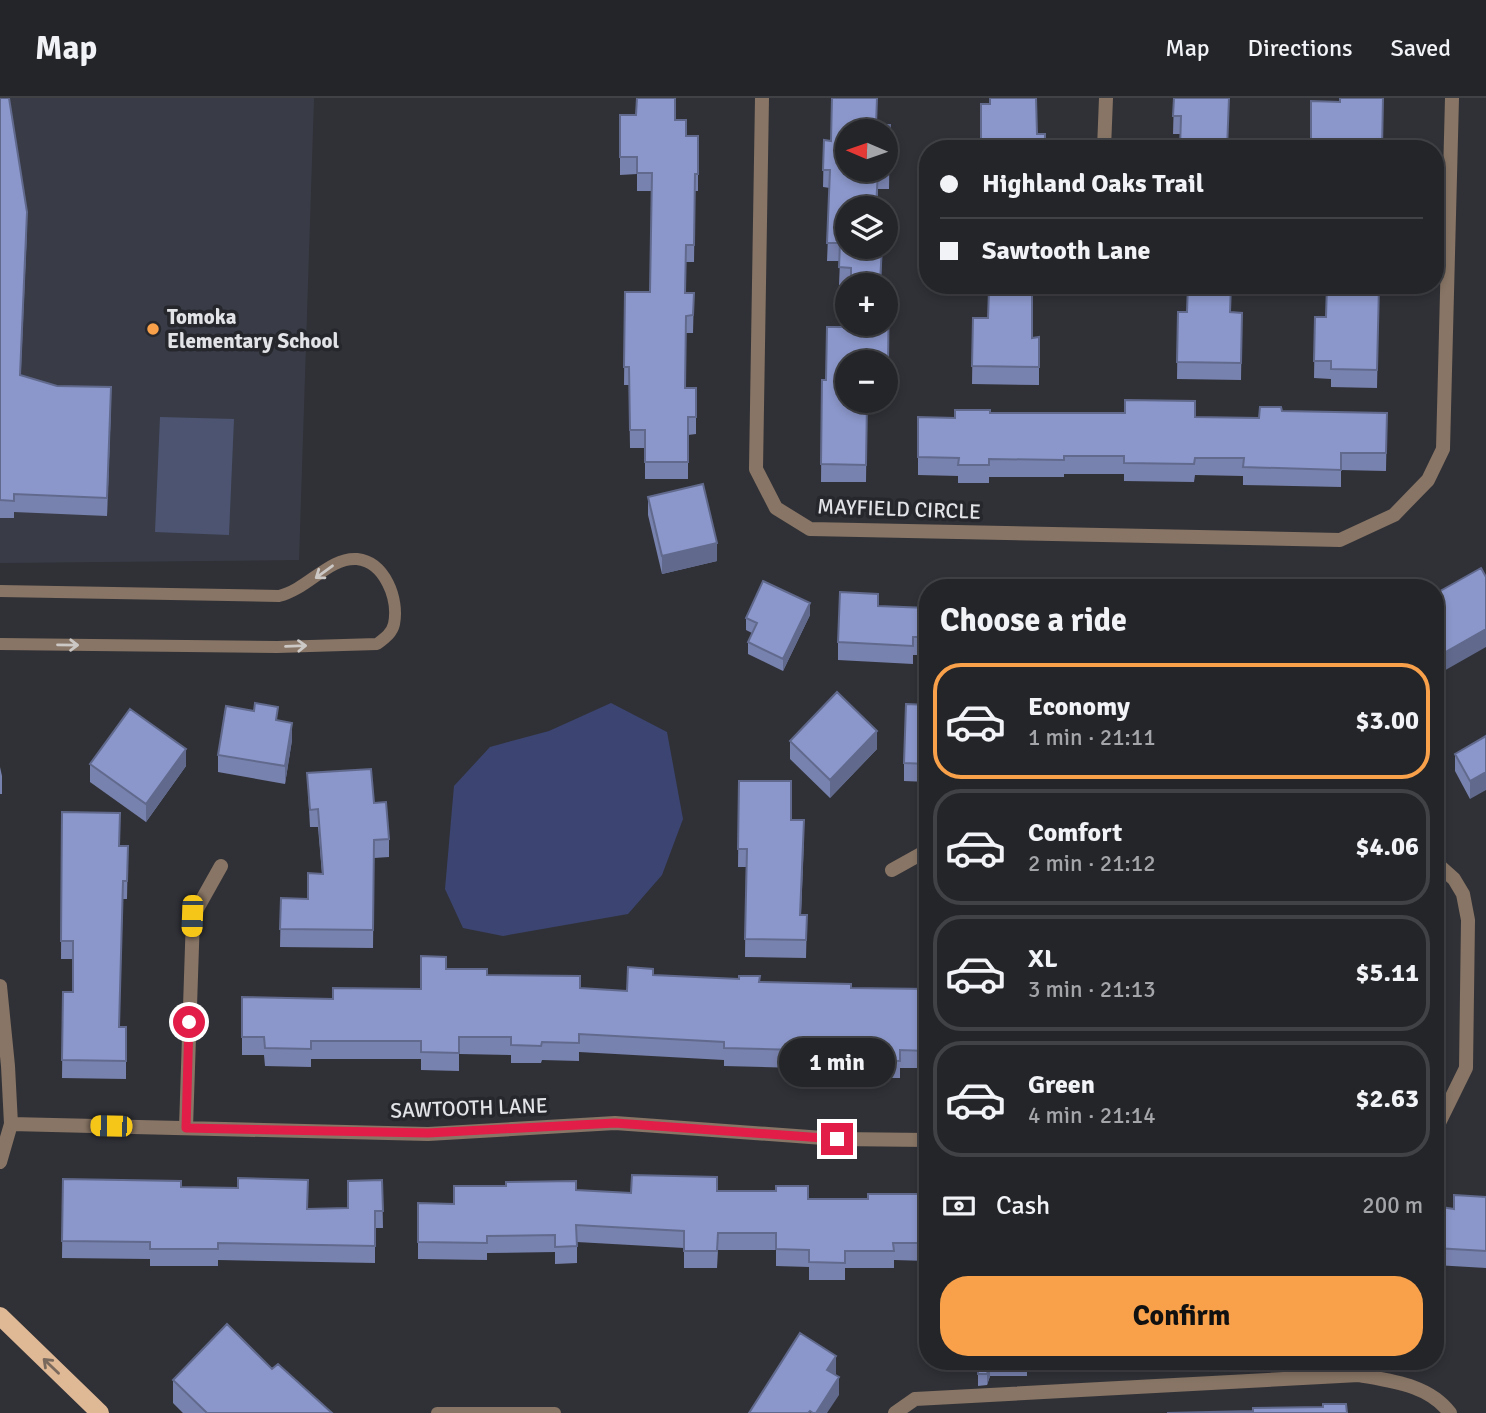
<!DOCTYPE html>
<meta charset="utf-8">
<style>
body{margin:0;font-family:Signika,sans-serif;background:#2c2d31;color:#f1f3f6;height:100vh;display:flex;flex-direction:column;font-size:26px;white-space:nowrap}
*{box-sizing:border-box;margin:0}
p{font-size:23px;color:#a3a5a8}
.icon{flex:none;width:38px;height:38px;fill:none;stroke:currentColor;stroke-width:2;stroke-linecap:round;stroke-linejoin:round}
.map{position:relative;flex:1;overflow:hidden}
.details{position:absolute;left:919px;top:481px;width:525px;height:791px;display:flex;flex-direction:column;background:#242529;border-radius:28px;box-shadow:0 4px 10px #0003,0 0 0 2px #414246}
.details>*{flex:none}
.guide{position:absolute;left:919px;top:42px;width:525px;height:154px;border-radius:28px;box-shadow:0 4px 10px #0003,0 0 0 2px #414246;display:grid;align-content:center;height:154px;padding:0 21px;background:#242529}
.needle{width:46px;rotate:272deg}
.buttons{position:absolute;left:835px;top:21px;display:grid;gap:14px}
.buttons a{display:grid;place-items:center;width:63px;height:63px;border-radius:50%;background:#242529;box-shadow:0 4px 10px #0003,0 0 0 2px #414246;font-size:35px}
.end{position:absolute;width:32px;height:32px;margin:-16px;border:9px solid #e11d48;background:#fff;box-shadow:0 0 0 4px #fff}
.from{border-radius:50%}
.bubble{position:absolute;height:49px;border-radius:24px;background:#242529;box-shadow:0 4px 10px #0003,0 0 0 2px #414246;font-size:23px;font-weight:800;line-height:49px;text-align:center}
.car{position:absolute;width:21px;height:42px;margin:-21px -10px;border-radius:9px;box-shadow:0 0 5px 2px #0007;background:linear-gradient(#f5c518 24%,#345 0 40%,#f5c518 0 76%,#345 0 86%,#f5c518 0)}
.guide b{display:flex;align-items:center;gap:24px;height:66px;font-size:26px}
.guide b+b{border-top:2px solid #414246}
.guide i{width:18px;height:18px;background:#f1f3f6}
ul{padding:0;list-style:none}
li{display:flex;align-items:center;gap:21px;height:116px;margin:0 14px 10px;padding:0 7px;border:4px solid #414246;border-radius:28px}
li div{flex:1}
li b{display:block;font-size:26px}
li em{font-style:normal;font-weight:800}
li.current{border-color:#f8a14a}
li>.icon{width:63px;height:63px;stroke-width:1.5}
h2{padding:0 21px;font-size:32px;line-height:84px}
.pay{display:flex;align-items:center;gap:18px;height:77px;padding:0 21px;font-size:26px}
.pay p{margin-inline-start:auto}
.cta{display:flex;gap:14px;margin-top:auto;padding:14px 21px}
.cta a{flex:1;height:80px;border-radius:28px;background:#f8a14a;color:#111;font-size:28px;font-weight:800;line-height:80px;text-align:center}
header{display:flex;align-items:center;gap:42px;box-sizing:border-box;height:98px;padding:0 35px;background:#242529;border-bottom:2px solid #414246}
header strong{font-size:33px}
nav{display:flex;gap:38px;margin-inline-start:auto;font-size:24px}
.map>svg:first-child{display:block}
.built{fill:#393c47}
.green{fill:#4c5472}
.water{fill:#3c4572}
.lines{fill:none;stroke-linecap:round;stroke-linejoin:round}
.lane{stroke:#887565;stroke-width:12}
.street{stroke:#887565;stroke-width:14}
.primary{stroke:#dfb895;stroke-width:18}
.wall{fill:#7882ae}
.shaded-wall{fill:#616a8d}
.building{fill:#8b97ca;stroke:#616a8d;stroke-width:2;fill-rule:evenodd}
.oneway{stroke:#ccc8c6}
.oneway2{stroke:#79685c}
.route{stroke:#e11d48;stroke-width:9}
.poi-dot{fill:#f8a14a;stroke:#26272d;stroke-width:2.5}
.labels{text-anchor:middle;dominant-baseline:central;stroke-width:7;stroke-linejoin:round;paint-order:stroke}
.poi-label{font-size:21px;font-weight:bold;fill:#e2e3e7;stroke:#26272d;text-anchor:start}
.street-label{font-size:21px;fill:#e2e3e7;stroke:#26272d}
</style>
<header>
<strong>Map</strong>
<nav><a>Map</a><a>Directions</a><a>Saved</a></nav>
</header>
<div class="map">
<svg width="1486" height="1315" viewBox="0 0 1486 1315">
<rect width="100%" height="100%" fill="#303137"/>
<path class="built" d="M0,0h314l-15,462 -299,3z"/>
<path class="green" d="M160,319l74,2 -5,116 -74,-3z"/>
<path class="water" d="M611,605l56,29 16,87 -21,56 -34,39 -125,22 -40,-8 -18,-39 9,-103 36,-39 59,-16z"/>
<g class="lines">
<path class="lane" d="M0,493l279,5c29,-7 50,-39 78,-37 28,3 42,40 37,65 -2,9 -9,14 -17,20l-100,3 -277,-3
M437,1315h118"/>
<path class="street" d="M762,0l-6,371 20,39 34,21 530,11 54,-25 34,-35 15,-31 9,-351
M1104,51l2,-51
M1435,764l19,17 9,15 5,26 -2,148 -28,57
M892,772l36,-20
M0,888l8,80 3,58 -11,38
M11,1026l417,10 187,-11 222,16 91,1
M186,1030l7,-212 28,-50
M895,1315l20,-14 444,-24c33,6 70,10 91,38"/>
<path class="primary" d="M0,1218l100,97"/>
</g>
<path class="wall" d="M0,0l27,132 -7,146 91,29 -4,111 -93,-4v6h-14z
M1174,0h55l-49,36h-7z
M620,17l55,5 11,16h12v55h-3l-1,71h-8v31h8l-1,40h-7l-1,55h11v46l-8,1v44h-43v-31h-15l-1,-63h-5l1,-93h25l2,-101h-15v-17l-17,1z
M876,27h14l-1,64h-11l-1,19h-30l35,39 -1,35h8l-1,100h-2v-20h-39l20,39 -1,81h-45l1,-102h4l25,-53 35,-42h-47l1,-24h-13l3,-73 -7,-1 1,-47 7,1z
M1320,187h66v3h-7l-2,100 -46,-1v-8l-17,-1 1,-61h11l1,-31z
M999,192h24l9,48 7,-1v48l-67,-1 1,-66h15z
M1178,214l64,1 -1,67 -64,-1z
M1282,313l105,2 -1,58 -45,-1v17l-98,-2v-9l-48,-1 -1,7 -70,-1v-7h-60v3h-75v6h-31v-7l-40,-1v-58l37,1 35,-5 269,5z
M648,399l69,64 -55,13 -14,-59z
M1481,470l-39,104 -7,-13v-65z
M878,508l50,2v47h-15v9l-75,-4v-18z
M810,517l-27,56 -35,-17v-12l4,-9 -6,-3v-12z
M928,607v77l-24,-1v-18z
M278,622l14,20 -7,44 -67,-12v-17z
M1486,638l-16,63 -15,-28v-17z
M790,643l87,8 -47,49 -40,-39z
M90,666l96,2 -40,56 -56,-40z
M0,669l2,9v18h-2z
M307,675l67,30 15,36v18l-15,1 -1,90 -93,-1 1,-49 27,1 14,-25 -4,-47h-8z
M739,683l52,39 13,18 -3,77h6l-1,43 -61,-1 1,-90h-8z
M62,714l58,34h8l-1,53h-4l-4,128h7v52l-64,-1 1,-86h10v-33h-12z
M446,871l134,19 47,3 26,-16 198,13 77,1v79h-28v10h-32v-8l-144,-4v-6l-145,-8v9l-37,-1 -1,3h-30v-8l-52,-1v17l-38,-1v-11h-110v8l-46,-1 -1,-11h-22v-58l91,2 88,-10z
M63,1081l118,8 127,22 40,-1 34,-28 1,48h-8v35l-157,-3v6h-68v-7l-88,-1z
M576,1092l55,3 86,-2 91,8h60l60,-5v67l-34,-1v8h-49v12h-36v-13l-33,-1v-16h-58l-1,18h-33v-20l-107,-6v21l-22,1v-12l-68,1v7l-69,-1v-56l36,1z
M1486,1099v71l-51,-3v-59l19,3z
M978,1264h67v5l-18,-1v10h-37l-3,9 -9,1z
M272,1271l60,44h-149l-10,-10v-23z"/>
<path class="shaded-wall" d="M27,114v18l-7,163v-18z
M111,289v18l-4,111v-18z
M717,445v18l-55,13v-18z
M810,505v12l-27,56v-12z
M1486,531v18l-44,25v-18z
M292,625v17l-7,44v-18z
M877,633v18l-47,49v-18z
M186,651v17l-40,56v-18z
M1486,674v18l-16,9v-18z
M836,1258v18l-9,14v-18z
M990,1266v12l-3,9v-11z
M839,1279v18l-12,18h-11z"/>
<path class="building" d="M0,0h9l18,114 -7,163 37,11 54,1 -4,111 -93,-4v7l-14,-1z
M637,0h38v22h11v16h12v38h-3l-1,71h-8l-1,48h9l-1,22 -7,1 -1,72h11v29h-8v45h-43v-32h-15l-1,-63h-5l1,-75h25l2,-119h-15v-16h-17v-42h16z
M832,0h45l-1,27h14l-1,46h-11l-2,37h-29v39h35l-2,35h9l-1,82h-2v-2h-39v39h20l-1,64 -45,-1 1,-84h4l1,-53h24v-3h35v-39h-35v-17l-12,-1 1,-24h-13l3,-73h-7l1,-30 7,1zM847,33h39v39h-39z
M990,0h46l1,36h8v15h-64v-45h9z
M1174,0h55l-2,51h-47l1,-33h-8z
M1340,0h43l-1,51h-71v-48l29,1z
M999,187h24v5h9v48l7,-1v30l-67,-1 1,-48h15l1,-28h10z
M1188,187h43l-1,27 12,1 -1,50 -64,-1 1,-50h9z
M1327,187h52l-2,85 -46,-1v-8h-17l1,-44h11z
M1125,302l70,1v16l64,1 1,-11h21l1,4 105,2 -1,40h-45v17l-98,-3 1,-9h-49l-1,6 -70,-1v-7h-60v4l-75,-1v6h-31l1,-7 -41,-1v-40l37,1v-8h35v3h135z
M703,386l14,59 -55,13 -14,-59z
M1481,470l5,9v52l-44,25 -7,-13v-47z
M763,483l47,22 -27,56 -35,-17 9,-19 -11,-5z
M988,488l65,2h-65z
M1222,489l37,1h-37z
M840,494l38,2v12l50,2v29h-15v9l-75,-4z
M837,594l40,39 -47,49 -40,-39z
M255,605l23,4 -2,13 16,3 -7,43 -67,-11 8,-49 28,5z
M906,606l22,1v59l-24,-1z
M130,611l56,40 -40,55 -56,-40z
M1486,638v36l-16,9 -15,-27z
M371,671l3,34 12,-1 3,37 -15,1 -1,90 -93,-1 1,-31 27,1v-26l15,1 -5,-65 -8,1 -3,-37z
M739,683h52v39h13l-4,95h7l-1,25 -61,-1 2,-90h-9z
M62,714l58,1 -1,33h9l-1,35h-4l-4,146h7v34l-64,-1 1,-68h10v-51h-12z
M421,858l25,1v12h41v6l93,1v12l47,3 1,-24 25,2v6l86,4v-3h21l-1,6 92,2v4l77,1v62l-28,-1v11l-32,-1v-8l-144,-4v-6l-145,-8v9l-37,-1 -1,4 -30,-1v-8h-52v16l-38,-1v-11h-110v8l-46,-1 -1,-11h-22v-40l91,2v-11l88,1z
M632,1077l85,2v14h59v-5h32v13h60v-5h60v49h-35l1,8h-49v12l-36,-1v-12l-33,-1v-16h-58l-1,18h-33v-20l-108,-6 1,21 -22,1v-12l-68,1v7l-69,-1v-39l36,1v-18h52v-4l70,-1v9l55,3z
M238,1080l70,2 -1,29 41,-1v-27l34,-1 1,31h-8v35l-157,-3v6h-68v-7l-88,-1 1,-62 118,2v6l57,1z
M1454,1097l32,2v54l-51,-3v-42l19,3z
M227,1226l45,45 6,-5 54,49h-125l-34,-33z
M800,1235l36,23 -9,14 12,7 -23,36h-3l-3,-2 -2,2h-59z
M978,1264h49v2h-37l-3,10h-9z
M1323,1306h23l1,9h-180l86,-2v-3l70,-1z"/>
<defs><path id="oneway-shaft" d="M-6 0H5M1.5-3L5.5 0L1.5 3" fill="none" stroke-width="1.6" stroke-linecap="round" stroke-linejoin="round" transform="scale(1.75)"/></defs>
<g class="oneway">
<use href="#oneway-shaft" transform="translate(324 474) rotate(144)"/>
<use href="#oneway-shaft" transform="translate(68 547) rotate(1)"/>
<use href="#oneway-shaft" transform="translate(296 548) rotate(-2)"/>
</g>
<use class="oneway2" href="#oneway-shaft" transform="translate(51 1268) rotate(-136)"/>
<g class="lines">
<path class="route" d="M189,924l-3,106 242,5 187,-10 222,16"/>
</g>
<circle class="poi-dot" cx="153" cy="231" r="7"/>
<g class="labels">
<g class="poi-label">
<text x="167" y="219">Tomoka<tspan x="167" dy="24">Elementary School</tspan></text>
</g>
<g class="street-label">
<text transform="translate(899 411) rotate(2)">MAYFIELD CIRCLE</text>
<text transform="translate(469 1010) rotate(-2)">SAWTOOTH LANE</text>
</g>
</g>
</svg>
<div class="buttons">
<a><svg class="needle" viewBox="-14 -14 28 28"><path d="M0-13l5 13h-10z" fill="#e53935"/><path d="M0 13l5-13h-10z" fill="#a3a5a8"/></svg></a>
<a><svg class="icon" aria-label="layers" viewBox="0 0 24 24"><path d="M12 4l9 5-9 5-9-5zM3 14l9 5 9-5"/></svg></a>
<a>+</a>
<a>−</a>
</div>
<i class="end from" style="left:189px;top:924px"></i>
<i class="end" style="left:837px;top:1041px"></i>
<div class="bubble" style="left:779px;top:940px;width:116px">1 min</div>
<i class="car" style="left:192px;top:818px;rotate:182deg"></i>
<i class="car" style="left:111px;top:1028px;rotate:271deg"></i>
<div class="guide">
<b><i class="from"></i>Highland Oaks Trail</b>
<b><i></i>Sawtooth Lane</b>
</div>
<section class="details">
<h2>Choose a ride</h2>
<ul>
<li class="current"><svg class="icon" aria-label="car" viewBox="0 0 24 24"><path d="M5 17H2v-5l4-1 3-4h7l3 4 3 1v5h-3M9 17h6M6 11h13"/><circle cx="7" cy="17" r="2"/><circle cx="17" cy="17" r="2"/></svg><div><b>Economy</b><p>1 min · 21:11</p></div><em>$3.00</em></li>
<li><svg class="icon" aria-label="car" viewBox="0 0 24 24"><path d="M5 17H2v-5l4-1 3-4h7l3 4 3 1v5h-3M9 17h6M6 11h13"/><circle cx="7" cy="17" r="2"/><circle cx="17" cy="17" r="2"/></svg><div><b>Comfort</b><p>2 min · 21:12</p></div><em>$4.06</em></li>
<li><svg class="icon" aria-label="car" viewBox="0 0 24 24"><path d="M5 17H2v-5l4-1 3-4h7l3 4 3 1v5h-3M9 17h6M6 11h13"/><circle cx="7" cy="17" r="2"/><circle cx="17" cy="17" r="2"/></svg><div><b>XL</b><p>3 min · 21:13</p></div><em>$5.11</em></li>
<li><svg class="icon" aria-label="car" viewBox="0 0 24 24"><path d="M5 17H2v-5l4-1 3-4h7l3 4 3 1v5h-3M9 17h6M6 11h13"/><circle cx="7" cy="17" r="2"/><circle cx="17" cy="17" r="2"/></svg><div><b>Green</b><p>4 min · 21:14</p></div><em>$2.63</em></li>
</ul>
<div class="pay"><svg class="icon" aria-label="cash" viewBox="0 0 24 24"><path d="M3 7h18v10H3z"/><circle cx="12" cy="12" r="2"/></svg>Cash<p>200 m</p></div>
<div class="cta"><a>Confirm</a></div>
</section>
</div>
